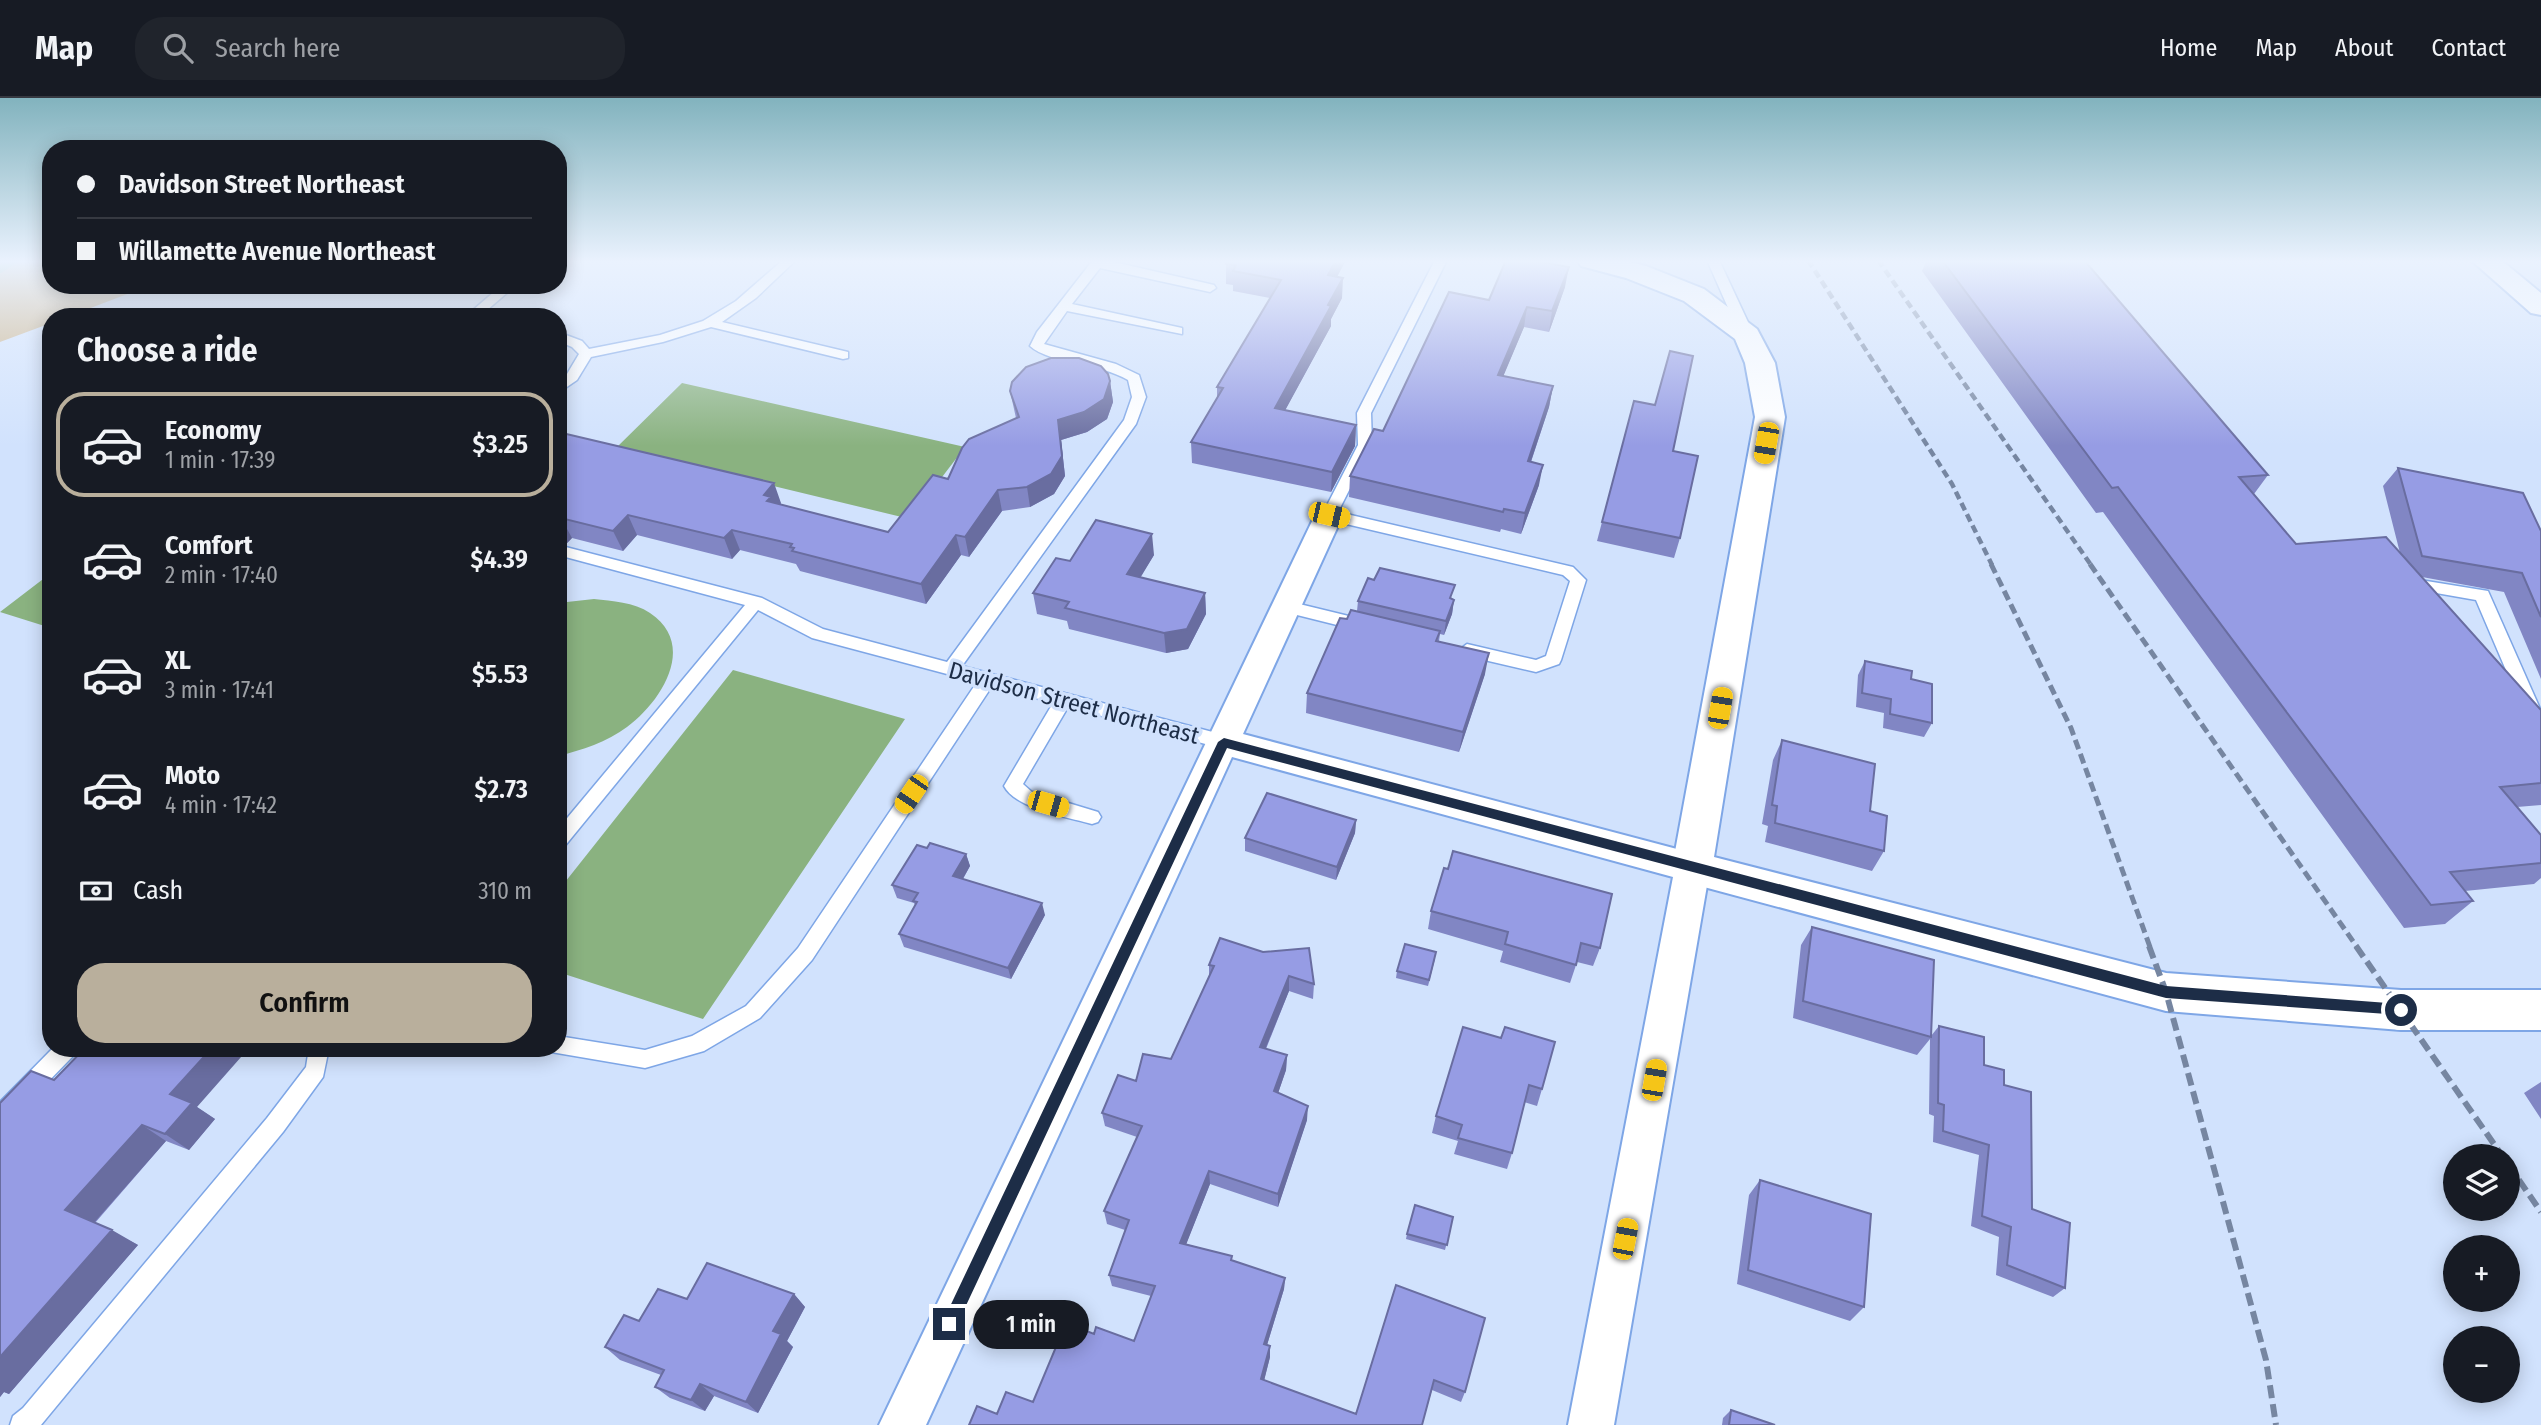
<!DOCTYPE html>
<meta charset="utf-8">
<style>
body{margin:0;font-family:"Fira Sans Condensed",sans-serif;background:#20242c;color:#f1f3f6;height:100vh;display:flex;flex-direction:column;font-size:26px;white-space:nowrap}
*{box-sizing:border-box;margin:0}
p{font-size:23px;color:#9ea1a6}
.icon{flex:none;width:38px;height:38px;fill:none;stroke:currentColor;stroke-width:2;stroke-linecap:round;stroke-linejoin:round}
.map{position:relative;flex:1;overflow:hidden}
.panel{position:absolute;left:42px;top:210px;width:525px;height:749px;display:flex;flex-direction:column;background:#171b24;border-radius:28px;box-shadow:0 4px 18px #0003}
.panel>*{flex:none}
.guide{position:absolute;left:42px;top:42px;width:525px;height:154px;border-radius:28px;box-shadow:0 4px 18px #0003;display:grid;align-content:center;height:154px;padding:0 35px;background:#171b24}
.fabs{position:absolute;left:2443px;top:1046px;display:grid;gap:14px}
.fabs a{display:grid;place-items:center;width:77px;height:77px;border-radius:50%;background:#171b24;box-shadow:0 4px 18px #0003;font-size:35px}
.end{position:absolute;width:32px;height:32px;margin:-16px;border:9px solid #1d2d47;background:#fff;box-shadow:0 0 0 4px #fff}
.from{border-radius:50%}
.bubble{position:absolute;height:49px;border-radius:24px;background:#171b24;box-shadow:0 4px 18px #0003;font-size:23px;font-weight:600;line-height:49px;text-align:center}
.car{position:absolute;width:21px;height:42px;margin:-21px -10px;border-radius:9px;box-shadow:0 0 5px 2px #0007;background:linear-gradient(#f5c518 24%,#345 0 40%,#f5c518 0 76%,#345 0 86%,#f5c518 0)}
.guide b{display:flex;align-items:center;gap:24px;height:66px;font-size:26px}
.guide b+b{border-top:2px solid #363941}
.guide i{width:18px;height:18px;background:#f1f3f6}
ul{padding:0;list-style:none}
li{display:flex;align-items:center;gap:21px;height:105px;margin:0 14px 10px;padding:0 21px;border:4px solid transparent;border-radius:28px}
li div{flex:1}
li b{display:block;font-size:26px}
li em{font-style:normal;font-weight:600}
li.current{border-color:#b9af9c}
li>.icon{width:63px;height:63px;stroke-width:1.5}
h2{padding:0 35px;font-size:32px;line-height:84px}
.pay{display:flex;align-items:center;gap:18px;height:77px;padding:0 35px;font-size:26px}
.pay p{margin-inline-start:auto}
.button{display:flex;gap:14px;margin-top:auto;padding:14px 35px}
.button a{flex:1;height:80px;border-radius:28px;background:#b9af9c;color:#111;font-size:28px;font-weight:600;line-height:80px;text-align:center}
header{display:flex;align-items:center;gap:42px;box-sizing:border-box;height:98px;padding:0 35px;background:#171b24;border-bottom:2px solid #363941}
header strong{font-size:33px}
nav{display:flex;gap:38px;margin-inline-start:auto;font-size:24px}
.search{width:490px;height:63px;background:#20242c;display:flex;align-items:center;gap:18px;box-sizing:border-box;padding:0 24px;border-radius:28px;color:#9ea1a6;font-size:26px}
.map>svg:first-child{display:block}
.green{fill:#c8ac7d}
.water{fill:#8ab280}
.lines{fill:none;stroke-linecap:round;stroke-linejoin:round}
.stream{stroke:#8ab280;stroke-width:8}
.lane-casing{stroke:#7ea6e6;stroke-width:3}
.street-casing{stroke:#7ea6e6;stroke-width:4}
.secondary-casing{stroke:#7ea6e6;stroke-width:4}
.lane{fill:#fff;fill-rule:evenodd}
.street{fill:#fff;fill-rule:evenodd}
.secondary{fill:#fff;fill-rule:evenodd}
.rail-far2{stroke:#7686a1;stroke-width:4.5;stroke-dasharray:8 4.5;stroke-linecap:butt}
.rail-far1{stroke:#7686a1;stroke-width:5;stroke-dasharray:10 5;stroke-linecap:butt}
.rail{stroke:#7686a1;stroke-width:6;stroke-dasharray:13 6;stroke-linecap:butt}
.wall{fill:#8186c4}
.shaded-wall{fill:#696da0}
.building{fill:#969ce4;stroke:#696da0;stroke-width:2}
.route{fill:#1d2d47}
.labels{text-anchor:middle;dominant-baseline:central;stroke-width:7;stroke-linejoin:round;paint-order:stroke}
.street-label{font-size:24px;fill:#1d2d47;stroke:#d1e2fd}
</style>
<header>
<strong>Map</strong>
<div class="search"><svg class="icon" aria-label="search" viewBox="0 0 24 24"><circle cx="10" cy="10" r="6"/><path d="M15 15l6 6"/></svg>Search here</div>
<nav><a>Home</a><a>Map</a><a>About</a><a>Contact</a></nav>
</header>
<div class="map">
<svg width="2541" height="1327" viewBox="0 0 2541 1327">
<rect width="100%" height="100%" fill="#d1e2fd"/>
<path class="green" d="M0,162h51v25h100l-84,32h-16v6l-51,19z"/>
<path class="water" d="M682,285l283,64 -55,72 -294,-71z
M51,475v55l-51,-16z
M594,501c18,2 40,3 56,14 48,32 11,89 -23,114 -20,15 -45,23 -69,29v-153z
M733,572l172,49 -202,300 -145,-47v-81z"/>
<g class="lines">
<path class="stream" d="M0,171l14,-9"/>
<defs>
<path id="lane" d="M783,162h13l-40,38 -34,24 126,30v6l-5,1 -132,-32 -48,15 -72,15 -14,23 -19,13v-11l9,-8 12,-20 -7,-7 -14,-6v-9l24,9 7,8 71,-14 43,-14 33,-20z
M1093,162h12l109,25 2,3 -6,4 -110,-24 -28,36 110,24v6l-115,-23 -23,33 72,20 23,11 7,22 -10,27 -174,242 262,69 6,2 3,5 -3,5 -6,2 -156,-42 -45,77 9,8 66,20 3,5 -3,5 -6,2c-24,-7 -76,-15 -88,-38l49,-83 -61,-17 -180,274 -52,58 -56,33 -59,17 -94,-16 -2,-4h9v-12l87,14 47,-14 54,-30 52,-58 179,-266 -165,-44 -54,-28 -194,237 -6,2v-20l187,-224 -187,-50v-10l204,53 61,31 124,33 177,-242 8,-23 -4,-17c-28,-17 -78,-16 -98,-34l7,-14z
M1435,162h12l-76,153 1,32 -34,67 235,55 13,13 -25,80 -2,4 -23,8 -69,-16 -8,-6 8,-6 69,16 10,-4 24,-75 -7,-6 -234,-55 -7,-5 36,-70 -1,-32z
M1707,162h12l35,75 -2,3 -5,1 -7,-4z
M502,187h14l-37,32h-14z
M2408,480l80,13 53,120v27l-6,-2 -3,-5 -56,-131 -74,-13 -2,-4z
M1287,503l74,18 8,6 -8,6 -80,-20 -2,-4 2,-4z
M53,950h24l-3,7 -67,69 -7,3v-25z
M309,950h20l-6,29 -40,55 -242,293h-31l3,-9 10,-8 244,-290 39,-51z"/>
<path id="street" d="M1329,408l10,2 4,7 -100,219 449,119 12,5 6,10 -96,557h-46l105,-548 -441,-120 -306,668h-47l436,-910 4,-7z"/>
<path id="secondary" d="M1577,162h45l24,6 58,23 53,40 18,34 10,54 -71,440 452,116 235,17h140v40h-140l-235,-19 -488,-131 -6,-12 83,-451 -10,-54 -10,-24 -51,-38 -58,-23 -45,-12z
M2471,162h30l40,33v22l-10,-2z"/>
</defs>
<use href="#lane" class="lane-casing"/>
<use href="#street" class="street-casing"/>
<use href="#secondary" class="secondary-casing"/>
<use href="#lane" class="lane"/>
<use href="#street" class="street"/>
<use href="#secondary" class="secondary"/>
<path class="rail-far2" d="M1808,162l144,224 40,81
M1878,162l213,305"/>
<path class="rail-far1" d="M1991,466l80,164 79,219
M2090,466l267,383"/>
<path class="rail" d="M2149,848l17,46 100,368 10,65
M2356,848l147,211
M2508,1066l33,48"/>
</g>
<path class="wall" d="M1228,162h118l-9,17 5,21 -11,21v7l-46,84 71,15 -1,21 -24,46 -139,-29 -1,-21 26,-44v-11l53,-89 -37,-7v-6l-7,-1v-20z
M1927,162h157l184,215 -14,19 42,50 104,9 -17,-67 15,-18 143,63v148l-37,-87 -82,-15 119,133v95l-24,2 24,28v43l-7,6 -69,7 8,10 -28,23 -41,4 -301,-416 -7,1 -174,-242z
M1565,189l-16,45 -25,-5 -21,49 50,10 -4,21 -18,55 8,23 -18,49 -20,-5 -1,3 -151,-35 1,-21 33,-45 106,-131z
M1110,283l3,21 -6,17 -20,13 -26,8 4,36 -11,18 -24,13 -28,4 -33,46 -8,-2 -35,49 -126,-33 -4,-7 -56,-14 -8,9 -95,-24 -14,16 -51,-13 -6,6 -8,-1v-111l223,71 -1,2 108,27 128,-114 -6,-27z
M1673,353l7,87 -6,20 -77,-17 5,-19z
M1154,457l-14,22 65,16 1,21 -18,35 -22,4 -97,-24 -2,-8 -30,-7 -4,-21 37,-32z
M1374,482l80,20 -2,14 -8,21 -4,-1 -1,7 46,33 -26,78 -153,-39 1,-20 40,-74 10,-8 1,-10z
M1865,563l46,18 21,44 -8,14 -41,-9 1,-15 -28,-6 2,-32z
M1782,642l88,71 14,40 -12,20 -107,-29 3,-16 -6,-2 11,-64z
M1356,722l-1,13 -19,47 -91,-29v-13z
M927,750l39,6 4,12 -7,13 82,36 -34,64 -107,-32 -5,-13 16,-29 -1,-2 -17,-5 -5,-13z
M1444,770l156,80 -7,18 -16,-4 -7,21 -70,-21 3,-11 -75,-22 3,-18z
M1812,829l119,109 8,-10 45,39 20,20 28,124 33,79 -12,9 -57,-22 3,-38 -28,-11 8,-71 -46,-13 1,-26 -5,-2 1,-75 -13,16 -124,-37 8,-73z
M1220,840l94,46 -1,15 -24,-8 -23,58 21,6 -1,15 -8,23 29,27 -29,87 -68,-23 -24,60 46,12v4l53,18 -1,11 -17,56 3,12 -6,23 92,34 40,-129 69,107 -4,10 -29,-12 -10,35 -425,-11 36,-12 61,-68 40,7 17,-45 -39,-10 -3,-11 16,-45 -18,-6 -3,-13 33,-74 -32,-11 -3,-13 34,-32 35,-22 38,-83v-11z
M1435,861l-7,27 -32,-8 1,-7z
M1463,929l79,62 -5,17 -13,-4 -12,51 -5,16 -53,-15 4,-13 -26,-8 4,-17z
M54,982l143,27 18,12 -26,31 -23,-9 -71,82 43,22 -129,149 -5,-2 -4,5v-294z
M2541,984v37l-17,-26z
M1760,1082l104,127 -14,14 -113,-37 12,-89z
M1453,1119l-8,33 -39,-11 1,-5z
M794,1196l11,13 -18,34 6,6 -35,66 -44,-17 -9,15 -35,-13 -15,-11 6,-12 -41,-15 -15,-13 34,-26 48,-22z
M1731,1312l44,15h-53l1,-7z"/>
<path class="shaded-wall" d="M1336,162h10l-19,35 1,-20z
M1569,169l-4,20 -16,45 3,-21z
M1343,180l-1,20 -11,21v7l-56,103v-21z
M1527,209l-3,20 -29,69 3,-21z
M1110,283l3,21 -6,17 -20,13 -26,8 4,36 -11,18 -24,13 -3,-20 31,-67z
M1553,288l-4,21 -25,75 4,-21z
M1356,327l-1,21 -24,46 1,-20z
M1543,367l-4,20 -18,49 4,-21z
M774,385l7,20 -5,7 -2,12 -10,-27z
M998,392l4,21 -33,46 -4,-20z
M628,417l9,20 -14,16 -10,-20z
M561,420l11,20 -6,6 -8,-14v-9z
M732,432l8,20 -8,9 -8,-21z
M1152,436l2,21 -24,40 -3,-21z
M956,437l5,20 -35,49 -5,-20z
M1205,495l1,21 -18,35 -22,4 -2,-20z
M1454,502l-2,14 -8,21 2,-14z
M1489,555l-4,21 -26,78 4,-20z
M1356,722l-1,13 -19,47 1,-13z
M966,756l4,12 -13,23 -4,-13z
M1042,805l3,12 -34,64 -3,-11z
M1289,878v15l-29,71v-15z
M212,950h37l-52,59 18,12 -26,31 -24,-16 5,-40z
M1287,957l-1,15 -12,35v-14z
M1308,1008l-1,14 -29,87v-13z
M142,1027l24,16 -74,84 -27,-15z
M1209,1073l1,13 -28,71 -2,-12z
M112,1132l26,15 -129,149 -5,-2 -4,5v-40z
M1285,1180l-1,11 -20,66v-11z
M794,1196l11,13 -18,34 6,6 -35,66 -12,-11 27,-71z
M1270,1248v11l-8,32 -1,-10z
M700,1286l14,12 -9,15 -14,-11z"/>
<path class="building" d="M1228,162h108l-8,15 15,3 -15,27 3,1 -56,102 81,17 -24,47 -141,-30 32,-54 -6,-1 64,-107 -48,-9 3,-6 -10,-1z
M1506,162h24l39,7 -17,44 -25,-4 -29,68 55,11 -25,75 15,4 -18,48 -21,-4 -1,3 -153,-36 24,-47 9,2 66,-139 40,8z
M1942,162h142l184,215 -29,2 57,67 90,-7 155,173v73l-41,4 41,48v28l-91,9 23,29 -42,4 -313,-418 -6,1z
M1670,253l23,5 -20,95 25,5 -18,82 -78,-16 32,-121 21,4z
M1051,260h28l22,8 7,8 2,7 -6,18 -20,13 -26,8 4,36 -11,18 -24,13 -29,3 -33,47 -9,-2 -35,49 -129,-33 2,-3 -4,-1 2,-3 -60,-14 -8,8 -96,-23 -15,16 -52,-13 -3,3v-89l216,51 -10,12 7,2 -4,4 121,31 45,-57 15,4 14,-31 7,-9 50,-22 -9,-26 2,-9 14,-15z
M2398,370l125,25 18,38v86l-19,-44 -100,-17z
M1096,422l56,14 -25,40 78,19 -18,36 -23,4 -99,-25 4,-6 -36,-9 23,-35 14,3z
M1380,470l75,17 -5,13 4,2 -8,21 -88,-20 10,-23 6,2z
M1351,512l89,21 -4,10 53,12 -26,79 -156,-39 33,-75 7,1z
M1865,563l47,10 -1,8 21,5v39l-42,-9 1,-15 -29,-6z
M1782,642l93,24 -5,47 17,5 -3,35 -109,-28 2,-17 -5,-1z
M1267,695l89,27 -19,47 -92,-29z
M930,745l36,11 -13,22 89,27 -34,65 -109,-34 18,-32 -4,-1 5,-8 -26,-8 25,-40 10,3z
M1453,753l159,43 -12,54 -19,-5 -5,22 -71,-21 3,-12 -77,-21 13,-43 4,1z
M1812,829l122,33 -3,77 -128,-36z
M1220,840l43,14 46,-4 5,36 -25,-8 -29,71 27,8 -13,36 34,15 -30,88 -69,-23 -29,72 52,13 -1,4 54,18 -21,66 6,2 -9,33 95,35 40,-129 89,33 -20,74 -31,-12 -12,45h-453l8,-19 20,8 9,-22 27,10 33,-79 28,11 2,-7 38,14 21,-55 -46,-11 20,-55 -25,-9 38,-85 -40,-13 16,-38 18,6 7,-27 28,5 43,-93 -5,-1z
M1405,846l31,8 -7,28 -32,-9z
M1939,928l45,11v28l20,5v15l27,7 1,117 38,14 -5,65 -58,-23 4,-38 -29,-11 7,-71 -46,-14 1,-26 -6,-2z
M1463,929l38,11 4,-11 50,15 -13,47 -13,-4 -17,68 -54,-15 4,-13 -26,-9z
M85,950h127l-42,46 22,9 -27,31 -23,-9 -77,85 47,20 -112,127v-254l31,-32 23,9z
M1760,1082l111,34 -7,93 -116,-37z
M1415,1107l38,12 -6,28 -40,-11z
M707,1165l87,31 -21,37 8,3 -35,68 -46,-18 -9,16 -36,-13 9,-17 -59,-23 19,-32 15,6 19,-32 29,10z
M1731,1312l44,15h-46z"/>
<linearGradient id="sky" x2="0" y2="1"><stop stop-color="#82b3be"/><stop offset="0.47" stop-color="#eaf2fe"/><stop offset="1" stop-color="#eaf2fe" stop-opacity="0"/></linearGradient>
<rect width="2541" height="348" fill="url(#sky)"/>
<path class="route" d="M1224,640l942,248 235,18 6,6 -6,5 -235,-17 -939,-250 -272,581 -6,2 -5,-2 -2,-5 2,-5 274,-577z"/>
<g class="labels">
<g class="street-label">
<text transform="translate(1074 605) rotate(15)">Davidson Street Northeast</text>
</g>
</g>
</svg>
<div class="fabs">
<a><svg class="icon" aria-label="layers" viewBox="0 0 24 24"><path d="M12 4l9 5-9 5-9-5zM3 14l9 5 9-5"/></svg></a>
<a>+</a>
<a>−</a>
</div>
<i class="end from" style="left:2401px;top:912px"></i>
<i class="end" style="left:949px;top:1226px"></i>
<div class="bubble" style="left:973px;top:1202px;width:116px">1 min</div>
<i class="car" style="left:1766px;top:345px;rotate:190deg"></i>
<i class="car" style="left:1329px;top:417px;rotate:103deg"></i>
<i class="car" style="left:1720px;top:610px;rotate:10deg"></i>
<i class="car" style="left:911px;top:696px;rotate:214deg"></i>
<i class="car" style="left:1048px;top:706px;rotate:106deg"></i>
<i class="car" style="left:1654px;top:982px;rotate:10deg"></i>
<i class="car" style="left:1625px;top:1141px;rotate:11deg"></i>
<div class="guide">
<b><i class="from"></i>Davidson Street Northeast</b>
<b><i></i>Willamette Avenue Northeast</b>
</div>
<section class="panel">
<h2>Choose a ride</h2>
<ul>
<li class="current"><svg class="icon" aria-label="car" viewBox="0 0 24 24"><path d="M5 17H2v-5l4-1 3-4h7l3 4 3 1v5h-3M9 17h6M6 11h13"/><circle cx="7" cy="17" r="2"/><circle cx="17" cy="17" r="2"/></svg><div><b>Economy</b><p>1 min · 17:39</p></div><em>$3.25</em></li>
<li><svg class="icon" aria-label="car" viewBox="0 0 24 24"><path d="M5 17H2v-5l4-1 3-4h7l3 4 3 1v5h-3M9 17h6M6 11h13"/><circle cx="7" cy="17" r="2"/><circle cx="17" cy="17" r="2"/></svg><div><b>Comfort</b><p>2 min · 17:40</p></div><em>$4.39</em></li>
<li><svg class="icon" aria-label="car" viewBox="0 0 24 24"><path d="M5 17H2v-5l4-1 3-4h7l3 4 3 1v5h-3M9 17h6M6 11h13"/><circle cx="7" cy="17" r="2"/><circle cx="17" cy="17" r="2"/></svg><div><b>XL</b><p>3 min · 17:41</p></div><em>$5.53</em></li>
<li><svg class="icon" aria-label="car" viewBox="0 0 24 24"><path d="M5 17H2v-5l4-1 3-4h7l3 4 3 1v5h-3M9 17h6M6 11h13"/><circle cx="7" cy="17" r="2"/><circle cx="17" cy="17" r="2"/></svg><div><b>Moto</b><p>4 min · 17:42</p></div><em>$2.73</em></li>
</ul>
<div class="pay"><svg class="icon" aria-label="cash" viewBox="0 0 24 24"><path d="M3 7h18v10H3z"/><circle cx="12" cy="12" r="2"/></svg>Cash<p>310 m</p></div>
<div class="button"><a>Confirm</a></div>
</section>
</div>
